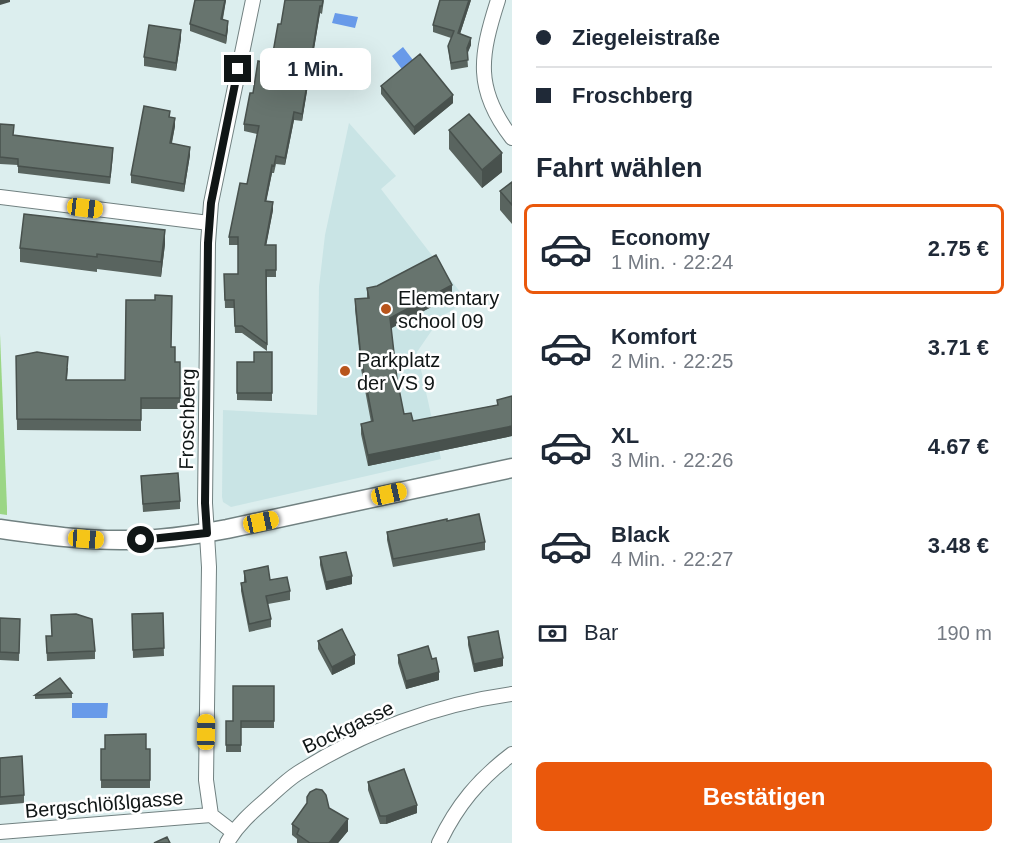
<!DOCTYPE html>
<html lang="de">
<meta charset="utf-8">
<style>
body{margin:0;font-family:Helvetica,sans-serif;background:#f2f2f3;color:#1f2937;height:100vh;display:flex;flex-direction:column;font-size:22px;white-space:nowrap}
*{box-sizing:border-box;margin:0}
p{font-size:20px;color:#747a83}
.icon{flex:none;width:33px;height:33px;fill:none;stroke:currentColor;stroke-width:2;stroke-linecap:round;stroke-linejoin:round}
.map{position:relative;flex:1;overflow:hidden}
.details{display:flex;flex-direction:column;background:#fff;width:504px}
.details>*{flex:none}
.guide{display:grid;align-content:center;height:132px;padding:0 24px;background:#fff}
.end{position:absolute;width:27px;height:27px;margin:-14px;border:8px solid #101616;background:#fff;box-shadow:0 0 0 3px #fff}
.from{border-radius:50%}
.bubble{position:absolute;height:42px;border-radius:9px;background:#fff;box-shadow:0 6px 24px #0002;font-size:20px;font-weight:700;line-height:42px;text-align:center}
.car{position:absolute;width:18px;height:36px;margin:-18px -9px;border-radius:8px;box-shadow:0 0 4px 2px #0007;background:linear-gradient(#f5c518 24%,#345 0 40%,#f5c518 0 76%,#345 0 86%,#f5c518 0)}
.guide b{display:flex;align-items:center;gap:21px;height:57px;font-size:22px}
.guide b+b{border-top:2px solid #e0e1e3}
.guide i{width:15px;height:15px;background:#1f2937}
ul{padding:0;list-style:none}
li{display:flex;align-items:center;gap:18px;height:90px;margin:0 12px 9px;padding:0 12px;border:3px solid transparent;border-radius:9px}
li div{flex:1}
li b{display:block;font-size:22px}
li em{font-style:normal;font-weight:700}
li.current{border-color:#ea580c}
li>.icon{width:54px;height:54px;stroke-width:1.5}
h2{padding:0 24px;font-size:27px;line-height:72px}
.pay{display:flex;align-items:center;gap:15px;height:66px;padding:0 24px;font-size:22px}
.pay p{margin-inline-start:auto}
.primary-button{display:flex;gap:12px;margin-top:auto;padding:12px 24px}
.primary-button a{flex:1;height:69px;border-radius:9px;background:#ea580c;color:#fff;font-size:24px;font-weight:700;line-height:69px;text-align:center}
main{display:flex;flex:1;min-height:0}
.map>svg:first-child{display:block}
.built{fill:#c9e4e5}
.green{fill:#9bd685}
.water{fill:#689ae9}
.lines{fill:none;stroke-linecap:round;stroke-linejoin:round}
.minor-casing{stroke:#718181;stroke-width:16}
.tertiary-casing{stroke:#718181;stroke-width:21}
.minor{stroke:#fff;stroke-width:14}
.tertiary{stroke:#fff;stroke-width:18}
.wall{fill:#59645f}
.shaded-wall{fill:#48514d}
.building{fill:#67746e;stroke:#48514d;stroke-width:1.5}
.route{stroke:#101616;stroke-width:8}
.poi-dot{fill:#b8551c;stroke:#fff;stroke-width:2}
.labels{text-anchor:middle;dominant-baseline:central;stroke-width:5;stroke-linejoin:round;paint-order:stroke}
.poi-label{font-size:20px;fill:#101616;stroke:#fff;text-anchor:start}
.street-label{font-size:20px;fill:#101616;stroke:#fff}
</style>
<main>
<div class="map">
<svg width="512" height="843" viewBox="0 0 512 843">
<rect width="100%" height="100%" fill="#dceeee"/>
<path class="built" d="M349,123l47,53 -15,13 86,112 -26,16 -24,35 24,107 -210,48 -8,-5 -1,-5 1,-87 94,5 2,-128 6,-52z"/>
<path class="green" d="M0,334l7,174v7l-7,-1z"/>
<path class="water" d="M335,13l23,4 -3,11 -23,-5z
M403,47l13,17 -12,8 -12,-16z
M72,703h36l-1,15h-35z"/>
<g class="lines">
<defs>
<path id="minor" d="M498,0c-18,56 -24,89 14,138
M0,197l209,26
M0,832l211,-17
M233,832l-22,-17 -5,-35 3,-213 -4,-64 3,-260 3,-40 42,-203
M227,843c10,-18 25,-31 40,-44 10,-9 20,-19 31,-26 64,-41 140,-69 214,-79
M439,843c18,-38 40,-64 73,-89"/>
<path id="tertiary" d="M0,529c43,6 86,12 130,11 32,0 65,-5 97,-11l285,-61"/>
</defs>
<use href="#minor" class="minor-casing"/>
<use href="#tertiary" class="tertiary-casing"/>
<use href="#minor" class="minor"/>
<use href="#tertiary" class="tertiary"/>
</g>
<path class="wall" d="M195,0h31l-3,19 5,9 -2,16 -36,-13v-7z
M324,0l-2,14 -2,-1 -18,108 -8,-1 -9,45 -9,-1 -2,9h-2l-6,28 7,9 -7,35 10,25v7h-9v74l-25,-18h-7l-1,-25h-9l-1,-34h14v-29h-9v-8l18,-53 10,-50 -13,-3v-7l9,-31 18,-29 10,-40z
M471,0l-11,34 11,11 -4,8 1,14 -17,3 -3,-24 3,-8 -18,-6v-7z
M181,38l-5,33 -32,-5v-9z
M381,86l72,17 -39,32 -33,-41z
M170,117l5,9 -3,17 18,12 -6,37 -53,-9v-8z
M0,124l14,12 99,19 -3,29 -92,-11v-8l-18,-1z
M449,130l53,42 -20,16 -33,-39z
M512,182v42l-12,-14v-19z
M165,244l-4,33 -64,-8v3l-77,-10v-14z
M367,288l85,8 -61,32 6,51 7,35 9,7 84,-16v-5l15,36 -144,30 -7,-32v-10l10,-2 -10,-53 -6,-60v-10l12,-1z
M272,352v49l-35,-1v-38h17z
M16,356l52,12 -1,12h58l50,-18h5v47h-39v22l-124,-1z
M141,476l39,25v8l-37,3z
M447,521l38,21v8l-92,17 -6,-27v-8z
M320,557l32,27 -26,6 -6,-25z
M244,571l26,9 20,11v9l-22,4 3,15v8l-22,5 -8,-41v-8l3,-1z
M163,613l1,43 -31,2 -1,-44z
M0,618l20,1 -1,42 -19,-1z
M46,636l49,15v8l-48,2z
M468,637l35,29 -29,6 -6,-27z
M318,641l37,23 -23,11 -14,-26z
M398,655l34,4 7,21 -33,9 -8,-26z
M274,686v42h-33v24h-15v-31h7z
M72,693v5l-37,1v-4z
M101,749h49v39h-49z
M0,758l24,37v8l-24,2z
M368,782l49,31 -31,11h-6l-12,-34z
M307,797l22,11 19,23 -10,12h-41v-4l-5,-4v-11l15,-20z"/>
<path class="shaded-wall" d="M0,0h10v2l-10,3z
M225,0h1l-5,27v-8z
M469,0h2l-13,40v-7z
M320,6v7l-18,108v-7z
M228,21v7l-2,16v-8z
M181,30v8l-5,33v-8z
M471,38v7l-4,10v-7z
M453,95v8l-39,32v-8z
M294,112v8l-9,45v-7z
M175,118v8l-5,25v-8z
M190,147v8l-6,37v-8z
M502,153v19l-20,16v-18z
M272,165v8l-7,35v-7z
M273,202v8l-8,42v-7z
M165,230v14l-4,33v-15z
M452,285v11l-62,33v-11z
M512,426v10l-144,30v-11z
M352,576v8l-26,6v-8z
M355,655v9l-23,11v-8z
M503,658v8l-29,6v-8z
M439,672v8l-33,9v-8z
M417,805v8l-31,11v-8z
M348,819v12l-10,12h-9z"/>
<path class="building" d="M195,0h30l-4,19 7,2 -2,15 -36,-12z
M285,0h38l-1,6h-2l-18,108 -8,-2 -9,46 -9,-2 -2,10 -2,-1 -7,36 8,1 -8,43h11v25h-10l1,74 -25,-18h-7l-1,-26h-9l-1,-26h14v-37h-9l11,-54 7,1 12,-58 -15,-2 6,-31h3l5,-32 13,3 7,-40h3z
M440,0h29l-11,33 13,5 -4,10 1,12 -17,3 -3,-17 6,-15 -21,-6z
M149,25l32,5 -5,33 -32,-6z
M420,54l33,41 -39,32 -33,-41z
M144,106l26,5 -1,6 6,1 -5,25 20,4 -6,37 -53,-9z
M469,114l33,39 -20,17 -33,-40z
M0,124l14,1 -1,10 100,13 -3,29 -92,-11v-7l-18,-2z
M512,182v23l-12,-14z
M24,214l141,16 -4,32 -64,-8v3l-77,-9z
M436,255l16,30 -62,33 7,61 7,35 7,-1 2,8 85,-16 -1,-5 15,-4v30l-144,29 -7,-31 12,-3 -12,-63 -6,-59 14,-1 -2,-10 10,-2z
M155,295l17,1 -1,51h4v15h5v36h-39v22l-124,-1 -1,-63 21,-4 31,5 -2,23h59l1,-80h29z
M254,352h18v41h-35v-31h17z
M178,473l2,28 -37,3 -2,-28z
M479,514l6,28 -92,17 -6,-27 60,-13v2z
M346,552l6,24 -26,6 -6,-25z
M268,566l2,14 17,-3 3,14 -24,5 5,23 -22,5 -8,-41 5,-1 -2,-11z
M163,613l1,35 -31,2 -1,-36z
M76,614l16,5 3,32 -48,2 -1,-17h6l-1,-21z
M0,618l20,1 -1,34 -19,-1z
M342,629l13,26 -23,12 -14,-26z
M498,631l5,27 -29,6 -6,-27z
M428,646l4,13 4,-1 3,14 -33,9 -8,-26z
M60,678l12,15 -37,2z
M233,686h41v35h-33v24h-15v-24h7z
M146,734v15h4v31h-49v-31h4v-14z
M22,756l2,39 -24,2v-39z
M404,769l13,36 -31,11h-6l-12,-34z
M316,789l6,1 4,5 3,13 19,11 -19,24h-19l-13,-9 2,-5 -7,-5 15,-21v-6l3,-5z
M167,837l3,6h-16z"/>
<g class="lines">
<path class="route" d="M141,540l66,-7 -2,-30 3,-260 3,-40 27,-134"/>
</g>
<g class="poi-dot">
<circle cx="386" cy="309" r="6"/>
<circle cx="345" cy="371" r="6"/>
</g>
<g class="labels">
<g class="poi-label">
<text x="398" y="298">Elementary<tspan x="398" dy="23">school 09</tspan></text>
<text x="357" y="360">Parkplatz<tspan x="357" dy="23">der VS 9</tspan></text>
</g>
<g class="street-label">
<text transform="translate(187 419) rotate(-89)">Froschberg</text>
<text transform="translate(348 727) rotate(-25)">Bockgasse</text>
<text transform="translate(104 804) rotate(-5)">Bergschlößlgasse</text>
</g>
</g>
</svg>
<i class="end from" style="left:141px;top:540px"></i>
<i class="end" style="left:238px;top:69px"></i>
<div class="bubble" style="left:260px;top:48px;width:111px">1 Min.</div>
<i class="car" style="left:85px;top:208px;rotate:97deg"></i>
<i class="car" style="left:389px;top:494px;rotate:77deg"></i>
<i class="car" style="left:261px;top:522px;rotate:78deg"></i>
<i class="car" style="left:86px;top:539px;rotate:94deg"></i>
<i class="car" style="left:206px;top:732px;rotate:1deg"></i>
</div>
<section class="details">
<div class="guide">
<b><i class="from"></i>Ziegeleistraße</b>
<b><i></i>Froschberg</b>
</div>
<h2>Fahrt wählen</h2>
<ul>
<li class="current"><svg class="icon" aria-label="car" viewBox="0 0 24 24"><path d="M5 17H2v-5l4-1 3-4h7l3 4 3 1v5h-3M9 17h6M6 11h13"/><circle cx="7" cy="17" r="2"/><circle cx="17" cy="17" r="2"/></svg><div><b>Economy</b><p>1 Min. · 22:24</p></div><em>2.75 €</em></li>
<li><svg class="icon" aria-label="car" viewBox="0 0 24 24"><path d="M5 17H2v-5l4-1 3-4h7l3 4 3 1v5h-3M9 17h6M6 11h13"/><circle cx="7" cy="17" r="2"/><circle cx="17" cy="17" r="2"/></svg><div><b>Komfort</b><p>2 Min. · 22:25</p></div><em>3.71 €</em></li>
<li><svg class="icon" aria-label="car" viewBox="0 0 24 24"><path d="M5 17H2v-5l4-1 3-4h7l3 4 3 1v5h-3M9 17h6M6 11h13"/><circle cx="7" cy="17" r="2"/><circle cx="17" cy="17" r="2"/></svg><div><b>XL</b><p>3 Min. · 22:26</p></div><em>4.67 €</em></li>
<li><svg class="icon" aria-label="car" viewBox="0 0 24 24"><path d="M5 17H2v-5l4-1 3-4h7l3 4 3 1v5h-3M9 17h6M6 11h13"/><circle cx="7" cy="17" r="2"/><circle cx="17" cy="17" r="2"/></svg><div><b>Black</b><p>4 Min. · 22:27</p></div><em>3.48 €</em></li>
</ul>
<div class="pay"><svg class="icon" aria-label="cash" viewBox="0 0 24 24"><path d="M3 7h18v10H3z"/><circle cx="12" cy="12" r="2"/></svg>Bar<p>190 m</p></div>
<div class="primary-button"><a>Bestätigen</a></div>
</section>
</main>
